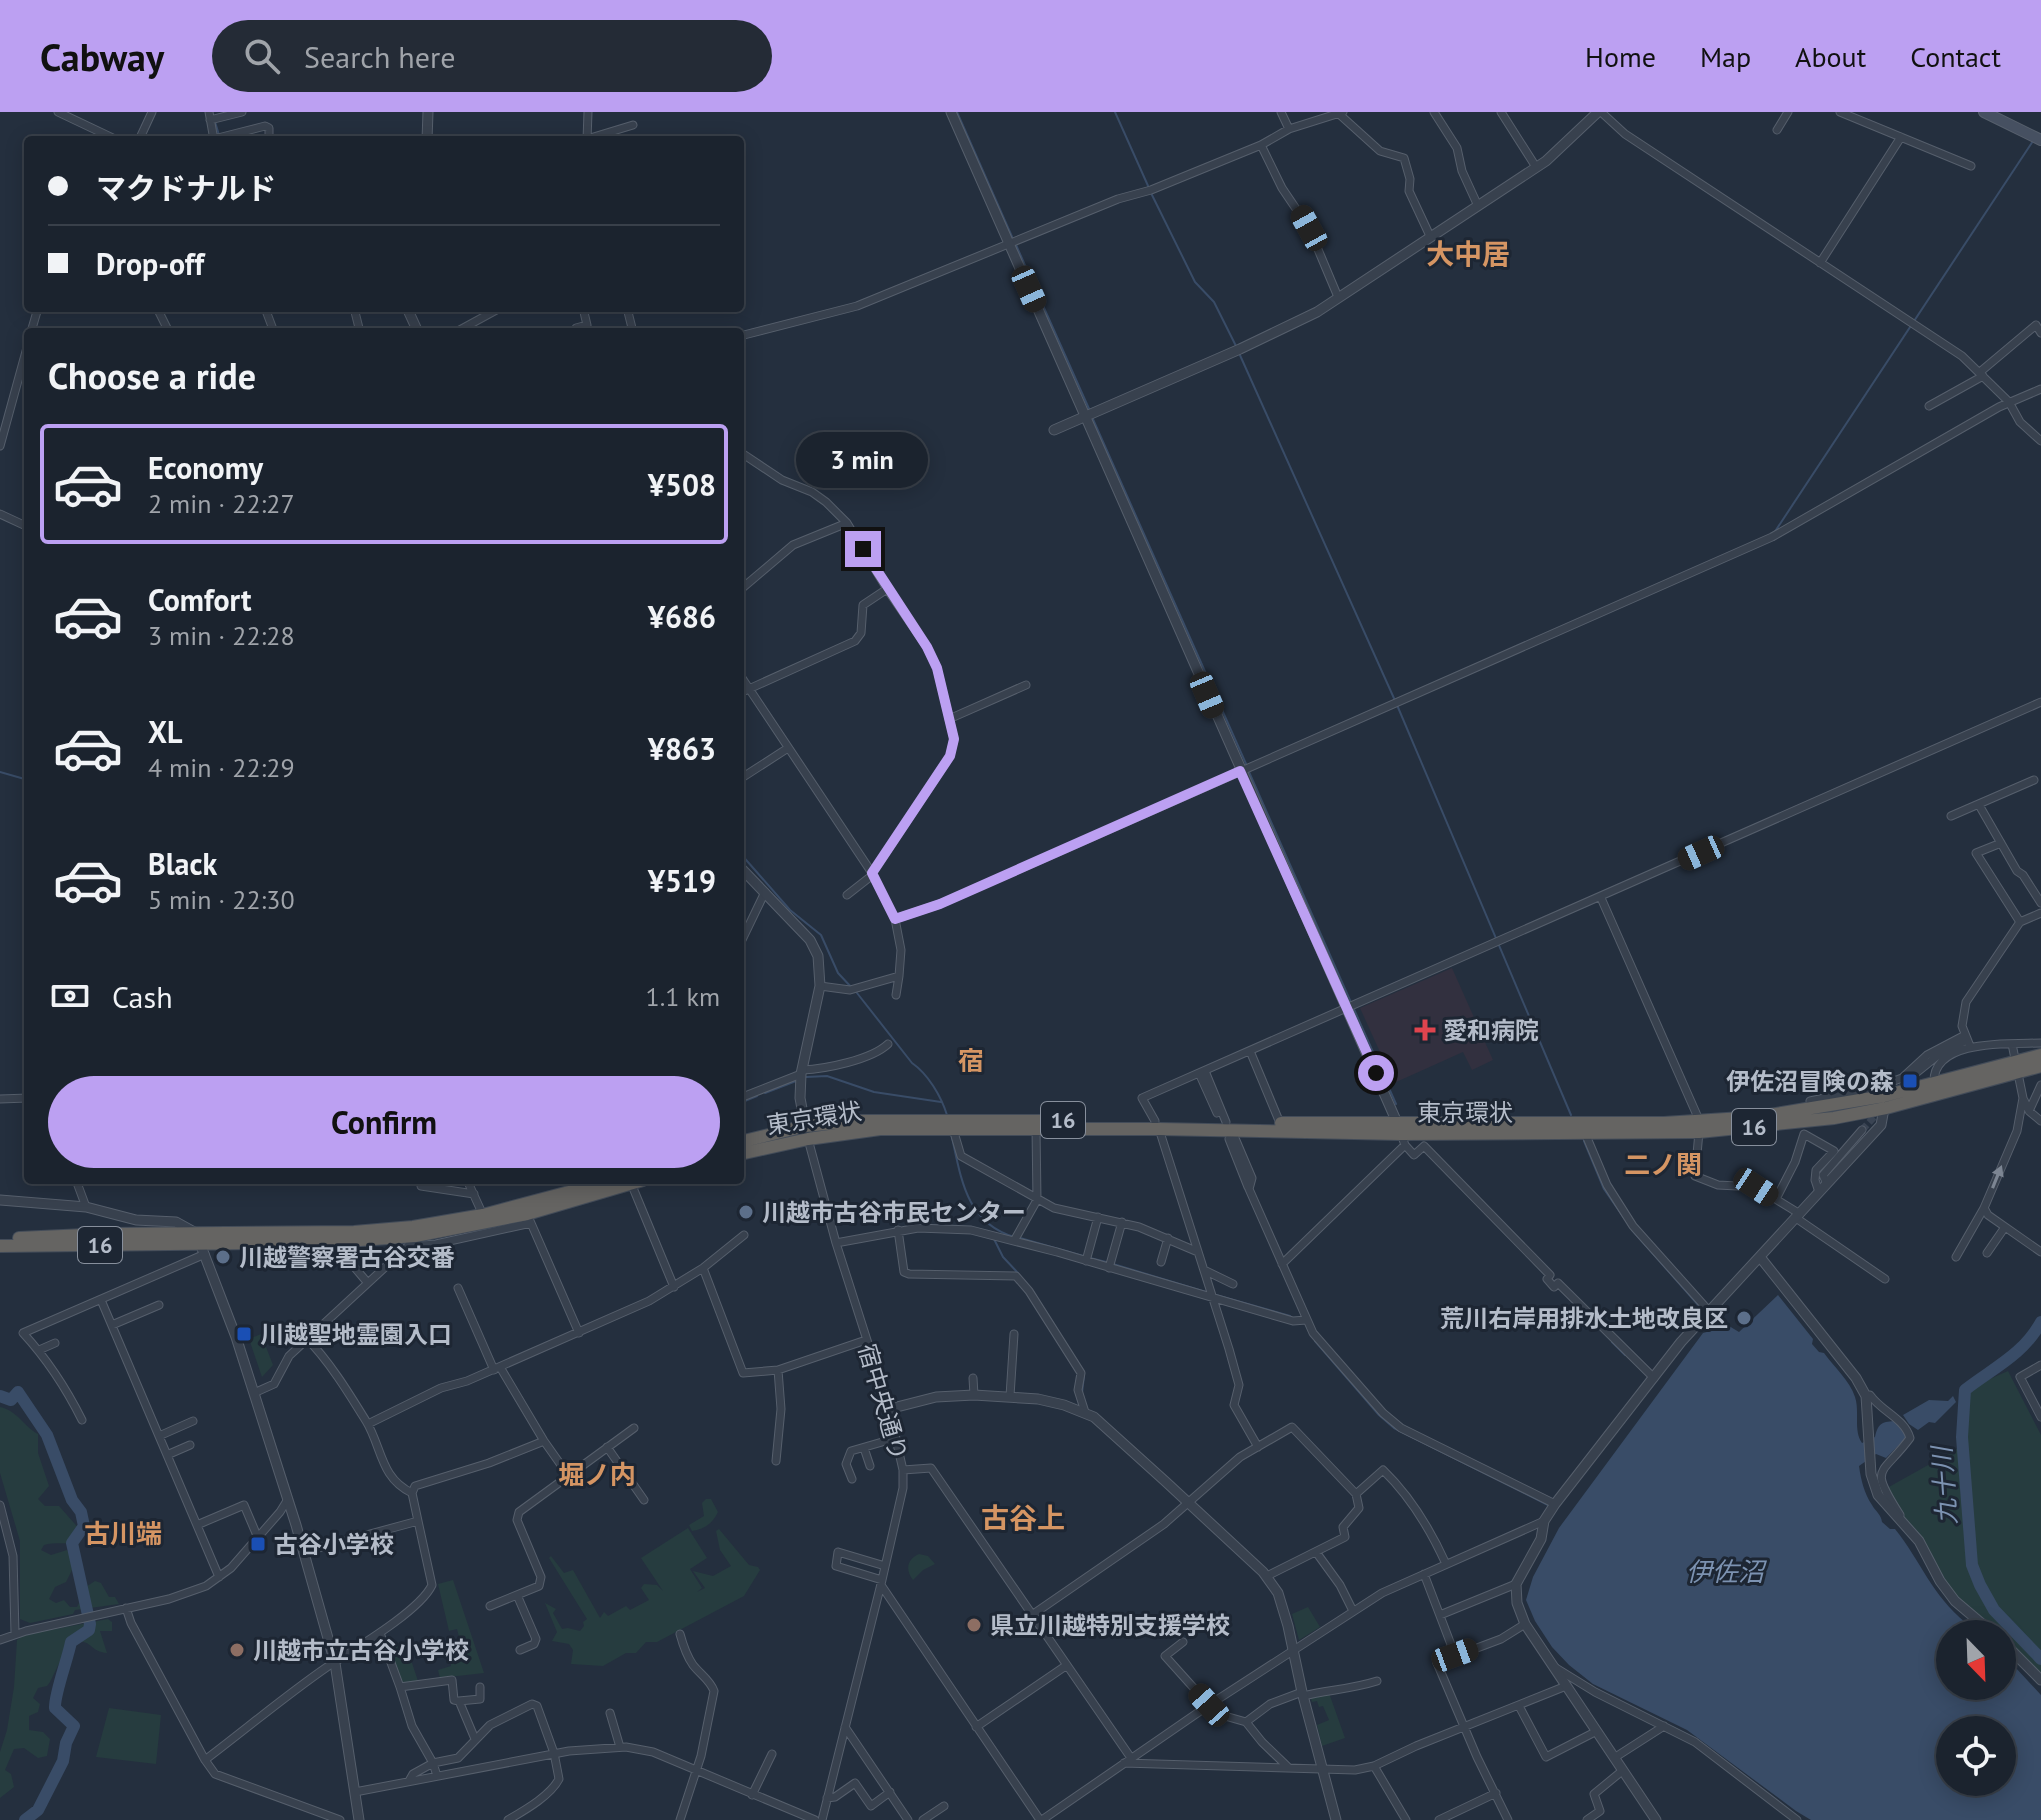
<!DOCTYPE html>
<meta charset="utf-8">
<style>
body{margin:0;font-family:"PT Sans","Noto Sans JP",sans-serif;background:#242b36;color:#f1f3f6;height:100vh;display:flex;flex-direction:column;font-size:30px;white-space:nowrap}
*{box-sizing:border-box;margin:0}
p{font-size:26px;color:#a0a4aa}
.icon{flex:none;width:44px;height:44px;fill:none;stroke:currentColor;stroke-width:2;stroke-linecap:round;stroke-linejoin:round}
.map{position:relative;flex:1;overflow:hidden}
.side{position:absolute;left:24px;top:216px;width:720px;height:856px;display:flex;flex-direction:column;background:#1b232e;border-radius:8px;box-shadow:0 4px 20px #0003,0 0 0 2px #39404a}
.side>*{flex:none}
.banner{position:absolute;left:24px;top:24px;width:720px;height:176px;border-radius:8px;box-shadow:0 4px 20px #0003,0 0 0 2px #39404a;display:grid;align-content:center;height:176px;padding:0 24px;background:#1b232e}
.needle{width:52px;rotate:157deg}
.controls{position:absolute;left:1936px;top:1508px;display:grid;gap:16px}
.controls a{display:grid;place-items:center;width:80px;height:80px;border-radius:50%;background:#1b232e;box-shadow:0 4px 20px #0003,0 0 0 2px #39404a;font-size:40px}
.end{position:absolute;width:36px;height:36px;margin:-18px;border:10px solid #bca0f2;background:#111;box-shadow:0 0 0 4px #111}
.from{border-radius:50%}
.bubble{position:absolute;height:56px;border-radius:28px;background:#1b232e;box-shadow:0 4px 20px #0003,0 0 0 2px #39404a;font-size:26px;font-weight:700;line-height:56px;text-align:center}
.car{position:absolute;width:24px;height:48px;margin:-24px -12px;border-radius:10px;box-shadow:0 0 6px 2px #0007;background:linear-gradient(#222 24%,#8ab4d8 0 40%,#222 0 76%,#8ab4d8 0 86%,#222 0)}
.banner b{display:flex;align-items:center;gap:28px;height:76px;font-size:30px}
.banner b+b{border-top:2px solid #39404a}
.banner i{width:20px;height:20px;background:#f1f3f6}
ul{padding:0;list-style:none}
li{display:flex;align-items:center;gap:24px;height:120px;margin:0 16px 12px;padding:0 8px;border:4px solid transparent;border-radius:8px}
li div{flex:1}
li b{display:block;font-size:30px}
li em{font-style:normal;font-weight:700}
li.on{border-color:#bca0f2}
li>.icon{width:72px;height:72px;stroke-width:1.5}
h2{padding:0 24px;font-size:36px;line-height:96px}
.pay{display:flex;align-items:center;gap:20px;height:88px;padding:0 24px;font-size:30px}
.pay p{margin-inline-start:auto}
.action{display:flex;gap:16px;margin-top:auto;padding:16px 24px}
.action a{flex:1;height:92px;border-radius:48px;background:#bca0f2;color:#111;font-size:32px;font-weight:700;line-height:92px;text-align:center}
header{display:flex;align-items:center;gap:48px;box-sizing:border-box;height:112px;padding:0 40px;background:#bca0f2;color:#111}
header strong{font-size:38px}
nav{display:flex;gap:44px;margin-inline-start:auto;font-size:28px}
.search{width:560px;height:72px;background:#242b36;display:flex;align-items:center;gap:20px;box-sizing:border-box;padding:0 28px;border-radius:44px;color:#a0a4aa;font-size:30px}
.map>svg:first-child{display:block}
.medical{fill:#32303f}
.green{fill:#263c3f}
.water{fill:#394c67;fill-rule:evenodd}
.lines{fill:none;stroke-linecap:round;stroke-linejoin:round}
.stream{stroke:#394c67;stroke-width:2}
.river{stroke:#394c67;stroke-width:12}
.minor-tunnel{stroke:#3a4453;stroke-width:7;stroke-dasharray:7 3.5;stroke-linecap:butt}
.minor-casing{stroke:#565f6c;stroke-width:9}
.tertiary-casing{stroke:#565f6c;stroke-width:11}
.secondary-casing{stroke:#565f6c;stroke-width:12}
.trunk-casing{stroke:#434c59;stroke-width:14}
.minor{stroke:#38414e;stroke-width:7}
.tertiary{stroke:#38414e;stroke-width:9}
.secondary{stroke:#465061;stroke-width:10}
.trunk{stroke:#656462;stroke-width:12}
.oneway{fill:#7c8592}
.route{stroke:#bca0f2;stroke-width:10}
.health-dot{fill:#e0444e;stroke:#1d2633;stroke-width:3}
.transit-dot{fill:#1a4fb4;stroke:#1d2633;stroke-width:3}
.service-dot{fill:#5c6f8a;stroke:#1d2633;stroke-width:3}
.education-dot{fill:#8d6e63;stroke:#1d2633;stroke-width:3}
.labels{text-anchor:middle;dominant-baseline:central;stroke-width:6;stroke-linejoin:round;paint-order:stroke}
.shield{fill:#1d2633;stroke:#878f9c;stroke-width:2}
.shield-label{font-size:22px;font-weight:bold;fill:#b4bcc9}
.poi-label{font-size:24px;font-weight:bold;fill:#b4bcc9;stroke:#1d2633;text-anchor:start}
.street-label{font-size:24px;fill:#b4bcc9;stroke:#1d2633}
.neighbourhood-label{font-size:26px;font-weight:bold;fill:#d59563;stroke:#1d2633}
.water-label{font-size:26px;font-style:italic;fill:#7c92b1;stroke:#1d2633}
.quarter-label{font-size:28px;font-weight:bold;fill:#d59563;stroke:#1d2633}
</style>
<header>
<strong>Cabway</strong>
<div class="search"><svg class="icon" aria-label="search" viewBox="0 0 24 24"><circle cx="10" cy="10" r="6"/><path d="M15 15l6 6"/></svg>Search here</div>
<nav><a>Home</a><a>Map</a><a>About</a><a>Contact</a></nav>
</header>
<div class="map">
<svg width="2041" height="1708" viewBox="0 0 2041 1708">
<rect width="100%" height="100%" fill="#242f3e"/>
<path class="medical" d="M1452,856l41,92 -21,10 -9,-18 -69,31 -34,-75z"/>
<path class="green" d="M261,1222l12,31 -11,12 -13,-38z
M2008,1259l33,64v240l-19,-21 -20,-17v-3h-4l-38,-32 -18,-23 -55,-91 77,-43c0,-19 -3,-43 10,-59z
M0,1295c18,4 23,19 38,27v19l11,33 -11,13 7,7h14l23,26v8c-11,6 -25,1 -38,5l-3,5 10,5 16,-5 8,14 -9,18 -11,5 -6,12 7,4 8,-3 6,7h7l5,-10 -1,-7 14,-9 6,2 8,14h6l4,7 -44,6 -2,4 -43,9 -10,-4v-78l-20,-68z
M706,1387h5l7,13c-5,11 -13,17 -26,19l-3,-6 15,-9 -2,-13z
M688,1416l19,30 -17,11 12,19 -5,4 8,-4 -12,-17 20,5 18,-10 -11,-16 -4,-19 3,-2 30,36 9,2 2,3 -16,26 -87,46h-11l-10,11h-10l-23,13 -32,-2 2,-14 -4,-6 -17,-3 5,-9 -12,-29 11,6 -3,4 9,16 6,-1 12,3 4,-5 -1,-4 4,-3 -38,-61 2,-2 13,17 9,-3 27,48 4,-6 4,4 18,-10 4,4 19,-10 -8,-12 3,-4 13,1 6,6 -22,-33z
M919,1442l9,2 7,8 -12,6 -10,10c-8,-10 -6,-21 6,-26z
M453,1468l31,93 -44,5 -2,-8 13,-4v-6l13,-4 -7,-27 -8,2 -11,-47z
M1308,1495l12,20 -21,13 -7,-26z
M108,1507l4,3v9h-12l7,22c-21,-2 -14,-18 -39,-8l-18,37 -3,4 -9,2 -5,10 7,6 -2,8 -9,4v14l14,2 7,7 -3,17 -9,2 -14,-10 -10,1 -9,21 6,4 3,13 -14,11v-46l7,-22 7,-43 3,-47 7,-5z
M387,1527l3,8 15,-5 13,39 -16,3 -17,-44z
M1329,1581l16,45 -23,8 -5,-21 12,-5 -6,-14 -4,1 -2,-6 -5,1 -2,-6z
M109,1596l52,7 -5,49 -60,-7z"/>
<path class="water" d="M1778,1183l35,44 -1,5 7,8 5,1c10,14 26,28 31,44 5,15 -2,33 7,46l13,-6c3,-13 6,-15 19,-16l12,12v5l-20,20 -10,-4 -17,12c2,14 5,27 13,39 4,7 9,9 10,17l8,7h5c27,34 36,65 71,94v5l7,6h-23v52h52v-33l39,42v125h-230l-15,-9 -109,-81 -94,-46 -24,-19 -17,-18 -17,-26 -9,-21 7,-23 26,-49 144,-195 26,-7 10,6zM1950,1618h52v52h-52z
M1953,1284l3,6 -21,21 -6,-1 -11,8 -9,-6 -6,-9 26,-15 19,1z"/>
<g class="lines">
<path class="stream" d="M957,0l56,127
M1115,0l34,76
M215,10l4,13
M1151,81l44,89 19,20 23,46
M1016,133l74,166
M1239,241l158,352 174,410
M1092,305l155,349
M1774,421l259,-392
M0,660l28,8
M1249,660l147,332
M740,741l50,57 31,25 17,38 14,15
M857,881l55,70c16,11 29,33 35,52
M806,965l21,-1 47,16 67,10
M765,981l31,-12
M740,991l17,-7
M951,1021c10,44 14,89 63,104
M1584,1029l20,48 20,29
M1632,1118l68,77
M1020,1126l63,18
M994,1127l9,18 15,16
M1090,1146l16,4
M1113,1152l93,28
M1216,1183l74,21
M1315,1229l64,74 15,13 154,77
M1612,1230l13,13
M1082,1281l2,-17"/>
<path class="river" d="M2041,1210c-18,33 -48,46 -76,68l-3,47 10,128 8,20 14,25 47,49
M0,1284l11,4 7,-8 29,43 25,65 9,12 3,14 -12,17 18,81 -1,6 -18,12c-3,16 -17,53 -16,66l19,18 -8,17 -3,18 -25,49 -13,10"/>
<path class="minor-tunnel" d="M1862,1018l49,-53"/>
<defs>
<path id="minor" d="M58,0l59,28
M209,0l5,28
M1281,0l8,17
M1434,0l23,36 5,23 16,35
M1501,0l35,55
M1601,0l24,22 337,222 47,46 11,20 21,19
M1840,0l131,54
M1339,2l41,37 24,7 6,21 -1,12 21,45
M210,8l32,-8
M1777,18l11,-18
M214,27l51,-13 4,2v12
M587,27l46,-14
M139,28l13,-28
M587,28l1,-28
M1261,33l21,43 27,40 29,69
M1820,151l81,-126
M157,196l12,24
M265,196l9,24
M354,196l6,24
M627,196l6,24
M31,220l7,-24
M456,220l44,-24
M574,220l2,-4 11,-3 -4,-17
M740,224l117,-30 261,-107 33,-9 110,-45 28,-16 54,-17
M1980,260l56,-47 5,8
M1929,294l54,-30
M0,334l28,-102
M740,340l42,28 30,12 14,10 21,21 40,66 40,58 10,21 17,71 -4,17 -80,121 -23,18
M0,402l28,13
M740,478l53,-45 54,-22
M740,563l132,198 23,46 6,31 -2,26 -49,14 -30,-4
M740,581l115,-52 6,-8 2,-28 24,-16
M949,607l77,-34
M740,667l48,-31
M1979,693l38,66 6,4 18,28
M1951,704l83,-36
M2001,731l-25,10 44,69
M1601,786l99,224
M895,807l45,-15 832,-367 227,-130 42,-18
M740,832l25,-52
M896,883l3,-19
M2012,932l11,54 -6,33 -33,77 4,7 53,37
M1970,934l-8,-20 4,-24 54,-80 21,-9
M1250,939l30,72
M802,958c23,-1 69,-10 86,-26
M1205,959l21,51
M1199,961l18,40
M1911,965l30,-24 26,-13
M1934,971c-2,-45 78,-39 107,-40
M740,986l61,-24
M0,987l28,-1
M2024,988l5,11 12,10
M1814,997l-4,-8 68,-14 24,-9 25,-23 38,-20
M2029,999l12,-26
M1155,1009l-13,-23 899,-396
M953,1017l8,27 93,52 85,19 59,25
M1159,1017l70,220 10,36 -5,20 24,42
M1232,1019l20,47 -3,11 64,144 70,80 18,15 154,76
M1699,1020l-4,44 23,9 38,2 44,27
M1585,1021l22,52 26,41 76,85
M1401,1022l4,11 9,10 10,-9 126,129 -3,4 7,8 4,-4 96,95
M808,1027l28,104 53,166 14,61v18l-21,92 -60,240
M1229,1027l19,48
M76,1068l10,27
M467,1068l16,35
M631,1071l43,104
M1827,1072l-4,-9 39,-45
M421,1074l53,8
M1776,1087l19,-37 9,-28 30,17 -18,19 -1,10 4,12
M527,1102l52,119
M1796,1106l89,61
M898,1118l6,42 5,2 107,2 13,15 52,82 -3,17 7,22
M1014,1129l23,-41 -1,-71
M338,1130l1,7 28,33
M836,1131l82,-15 53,2 86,22 236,69 13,-1
M408,1134l28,-2 95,-21
M1987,1141l18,-26
M1956,1145l28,-49
M1086,1149l12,-44
M1161,1150l7,-24
M1282,1152l123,-119
M703,1156l40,105 35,-3 88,-30
M1109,1156l13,-46
M1204,1158l29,14
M458,1176l36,82
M101,1188l118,277
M112,1213l47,-20
M306,1226c22,21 44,57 60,83 16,26 14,57 46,72
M39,1238l16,-7
M2041,1253l-21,12 21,40
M500,1255l44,74 24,34
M973,1266l1,17
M254,1281l20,-9 15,-28 119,-110 7,-10
M1010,1284l4,-62
M1866,1284l4,-1c12,17 34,23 40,43 -29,39 -42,27 -10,77
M82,1308c-16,-32 -35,-61 -59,-87l182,-79
M368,1312l73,-36 26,-7 182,-80 54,-33 41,-33
M159,1324l34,-15
M607,1335l37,53
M864,1336l6,18
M167,1343l23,-10
M776,1349l5,-52 -3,-39
M903,1358l28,-2 200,290
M852,1367l-6,-15 5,-13 45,-13
M1356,1382l27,-24c27,26 48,61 63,94
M0,1393l13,51 2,77
M197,1413l47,-20 14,33
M304,1440l114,-31 -6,-28 3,-7 74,-23 55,-22
M1316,1440l24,33 13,26
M1424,1462l31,81
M882,1468l-46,-14 2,-14 47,14
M881,1473l159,235
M517,1483l19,44 -2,5 -14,6
M490,1494l49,-20 2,-9 -24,-57 2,-8 115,-84
M126,1496l5,15 74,137 10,14 125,46
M1032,1503l132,-91 76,-67 52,-30 64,67 3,14 -16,19 2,10 -78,39
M1440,1503l76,-31
M380,1521l20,54 52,-7 2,20 5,1 16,38
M680,1522c3,11 6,21 13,31 7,9 17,15 21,26l-13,65 -21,64
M0,1528l26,-9 143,-32 37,-13 25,-18 49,-56 8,-13
M1183,1530l-18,14 44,49 16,11 21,6 16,20 27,26
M1556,1556l39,24 100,50 102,78
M400,1575l12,39 21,37 4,13
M1303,1584c25,-6 49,-7 74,-15
M459,1589l21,-2v-12
M1519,1594l27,51 49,-25
M610,1601l10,34
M1246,1610l24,-18 32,-12
M845,1615l63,93
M976,1615l91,-62
M1614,1646l50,-32
M205,1648c41,-31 80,-64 122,-93 26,-17 93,-56 105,-82l-14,-64
M1124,1651l231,7 19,-4 42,-20 150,-60
M1374,1654l32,54
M409,1669l4,-7 20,-11 25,-5 32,-33 42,-21 5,2 17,47 5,26c-9,17 -34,31 -51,41
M355,1680l214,-41 57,-4 27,5 162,68
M752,1683l20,-41
M827,1686l8,-1 20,-14 16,23 19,-14
M923,1708l21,-14
M1042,1708l167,-115 173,-112 162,-72
M1439,1708l57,-27
M1508,1708l-31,-63 -40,-94 64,-24 24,-15
M1587,1708l13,-9 -6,-17 28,-23"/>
<path id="tertiary" d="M951,0l448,1015
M427,28l1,-28
M407,196l11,24
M1054,318l186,-81 77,-37 229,-151 52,-49
M740,755l70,73 8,16 2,30 -19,88 -1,24 6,32
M0,1088l86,7 50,13 40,2 20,11 40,104 60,188 39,138 24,157
M1760,1145l96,121 10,18 5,78 7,21 41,46 21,40 15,20 39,33
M889,1297l47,-12 38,-2 64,4 26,6 30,12 72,65 97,90 15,21 10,33 14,66 34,128
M2002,1529l39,39
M1656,1708l-131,-196 -8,-21 -1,-19 25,-45 3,-18 11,-17 126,-162 200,-217 4,-22"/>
<path id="secondary" d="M1984,0l57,28"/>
<path id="trunk" d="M1281,1011h383l94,-6 126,-21 157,-41
M740,1030l65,-16 49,-5h225
M740,1042l68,-15 72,-10h279l242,5 298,-2 135,-14 52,-10 155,-42
M19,1126l88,-4 247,-2 59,-5 70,-12 120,-32
M0,1134l333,-4 82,-6 112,-22 116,-34"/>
</defs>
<use href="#minor" class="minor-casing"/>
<use href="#tertiary" class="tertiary-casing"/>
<use href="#secondary" class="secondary-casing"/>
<use href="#trunk" class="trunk-casing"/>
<use href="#minor" class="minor"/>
<use href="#tertiary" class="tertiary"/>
<use href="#secondary" class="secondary"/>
<use href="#trunk" class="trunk"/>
</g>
<defs><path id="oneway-solid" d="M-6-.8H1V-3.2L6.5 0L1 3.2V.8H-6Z" transform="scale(2)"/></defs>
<use class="oneway" href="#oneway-solid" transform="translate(1997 1065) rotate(-68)"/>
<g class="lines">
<path class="route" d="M863,437l64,98 10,21 17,71 -4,17 -78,117 23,46 45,-15 300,-133 136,302"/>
</g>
<path class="health-dot" d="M1421 906h8v8h8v8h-8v8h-8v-8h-8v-8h8z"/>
<g class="transit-dot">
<rect x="1902" y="961" width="16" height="16" rx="4"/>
<rect x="236" y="1214" width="16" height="16" rx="4"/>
<rect x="250" y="1424" width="16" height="16" rx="4"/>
</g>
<g class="service-dot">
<circle cx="746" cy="1100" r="8"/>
<circle cx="223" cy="1145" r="8"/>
<circle cx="1744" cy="1206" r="8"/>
</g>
<g class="education-dot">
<circle cx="974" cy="1513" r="8"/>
<circle cx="237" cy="1538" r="8"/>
</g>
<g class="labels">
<g class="shield">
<rect x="1041" y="990" width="44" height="36" rx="6"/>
<rect x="1732" y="997" width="44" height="36" rx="6"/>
<rect x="78" y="1115" width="44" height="36" rx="6"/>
</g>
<g class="shield-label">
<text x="1063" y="1008">16</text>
<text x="1754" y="1015">16</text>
<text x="100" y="1133">16</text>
</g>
<g class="poi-label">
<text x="1443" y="918">愛和病院</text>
<text x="1894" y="969" text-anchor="end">伊佐沼冒険の森</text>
<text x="762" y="1100">川越市古谷市民センター</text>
<text x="239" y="1145">川越警察署古谷交番</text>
<text x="1728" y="1206" text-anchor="end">荒川右岸用排水土地改良区</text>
<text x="260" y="1222">川越聖地霊園入口</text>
<text x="274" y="1432">古谷小学校</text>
<text x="990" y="1513">県立川越特別支援学校</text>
<text x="253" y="1538">川越市立古谷小学校</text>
</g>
<g class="street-label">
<text x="1465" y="1000">東京環状</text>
<text transform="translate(814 1006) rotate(-9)">東京環状</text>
<text transform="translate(883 1290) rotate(74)">宿中央通り</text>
</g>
<g class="neighbourhood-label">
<text x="971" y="948">宿</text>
<text x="1663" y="1052">二ノ関</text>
<text x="597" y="1362">堀ノ内</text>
<text x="123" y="1421">古川端</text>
</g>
<g class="water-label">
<text transform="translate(1944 1374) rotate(-94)">九十川</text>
<text x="1725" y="1459">伊佐沼</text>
</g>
<g class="quarter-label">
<text x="1468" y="141">大中居</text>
<text x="1023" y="1405">古谷上</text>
</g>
</g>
</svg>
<div class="controls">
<a><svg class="needle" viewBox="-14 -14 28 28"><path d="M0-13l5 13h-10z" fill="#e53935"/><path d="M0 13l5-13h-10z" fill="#a0a4aa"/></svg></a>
<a><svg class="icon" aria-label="locate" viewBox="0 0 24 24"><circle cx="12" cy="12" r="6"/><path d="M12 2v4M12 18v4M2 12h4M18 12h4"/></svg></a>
</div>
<i class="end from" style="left:1376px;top:961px"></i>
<i class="end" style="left:863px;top:437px"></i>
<div class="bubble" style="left:796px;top:320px;width:132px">3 min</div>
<i class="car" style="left:1309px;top:116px;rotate:331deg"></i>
<i class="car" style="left:1029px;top:177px;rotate:156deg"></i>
<i class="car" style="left:1207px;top:583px;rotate:157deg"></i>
<i class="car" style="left:1701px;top:741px;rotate:246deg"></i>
<i class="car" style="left:1756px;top:1075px;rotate:123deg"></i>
<i class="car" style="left:1455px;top:1543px;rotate:70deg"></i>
<i class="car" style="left:1209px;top:1593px;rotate:318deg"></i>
<div class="banner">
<b><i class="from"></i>マクドナルド</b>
<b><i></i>Drop-off</b>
</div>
<section class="side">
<h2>Choose a ride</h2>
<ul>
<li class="on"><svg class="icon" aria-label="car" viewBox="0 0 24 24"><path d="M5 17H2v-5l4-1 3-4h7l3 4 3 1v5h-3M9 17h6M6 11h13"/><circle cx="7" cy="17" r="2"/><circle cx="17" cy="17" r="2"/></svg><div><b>Economy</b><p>2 min · 22:27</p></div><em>¥508</em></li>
<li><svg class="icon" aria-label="car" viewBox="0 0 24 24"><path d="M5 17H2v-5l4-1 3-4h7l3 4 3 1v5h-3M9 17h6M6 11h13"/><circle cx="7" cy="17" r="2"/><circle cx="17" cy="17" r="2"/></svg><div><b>Comfort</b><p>3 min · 22:28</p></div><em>¥686</em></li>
<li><svg class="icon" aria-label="car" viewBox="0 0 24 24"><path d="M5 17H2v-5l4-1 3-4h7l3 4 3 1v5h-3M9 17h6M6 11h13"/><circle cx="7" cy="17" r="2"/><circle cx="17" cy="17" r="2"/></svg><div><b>XL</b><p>4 min · 22:29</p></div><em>¥863</em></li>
<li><svg class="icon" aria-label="car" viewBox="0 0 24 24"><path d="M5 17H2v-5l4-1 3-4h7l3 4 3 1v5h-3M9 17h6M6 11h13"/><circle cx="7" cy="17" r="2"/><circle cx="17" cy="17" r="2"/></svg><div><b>Black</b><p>5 min · 22:30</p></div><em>¥519</em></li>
</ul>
<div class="pay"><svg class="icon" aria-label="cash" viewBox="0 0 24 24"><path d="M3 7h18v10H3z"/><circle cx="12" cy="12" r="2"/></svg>Cash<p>1.1 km</p></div>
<div class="action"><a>Confirm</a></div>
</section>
</div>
